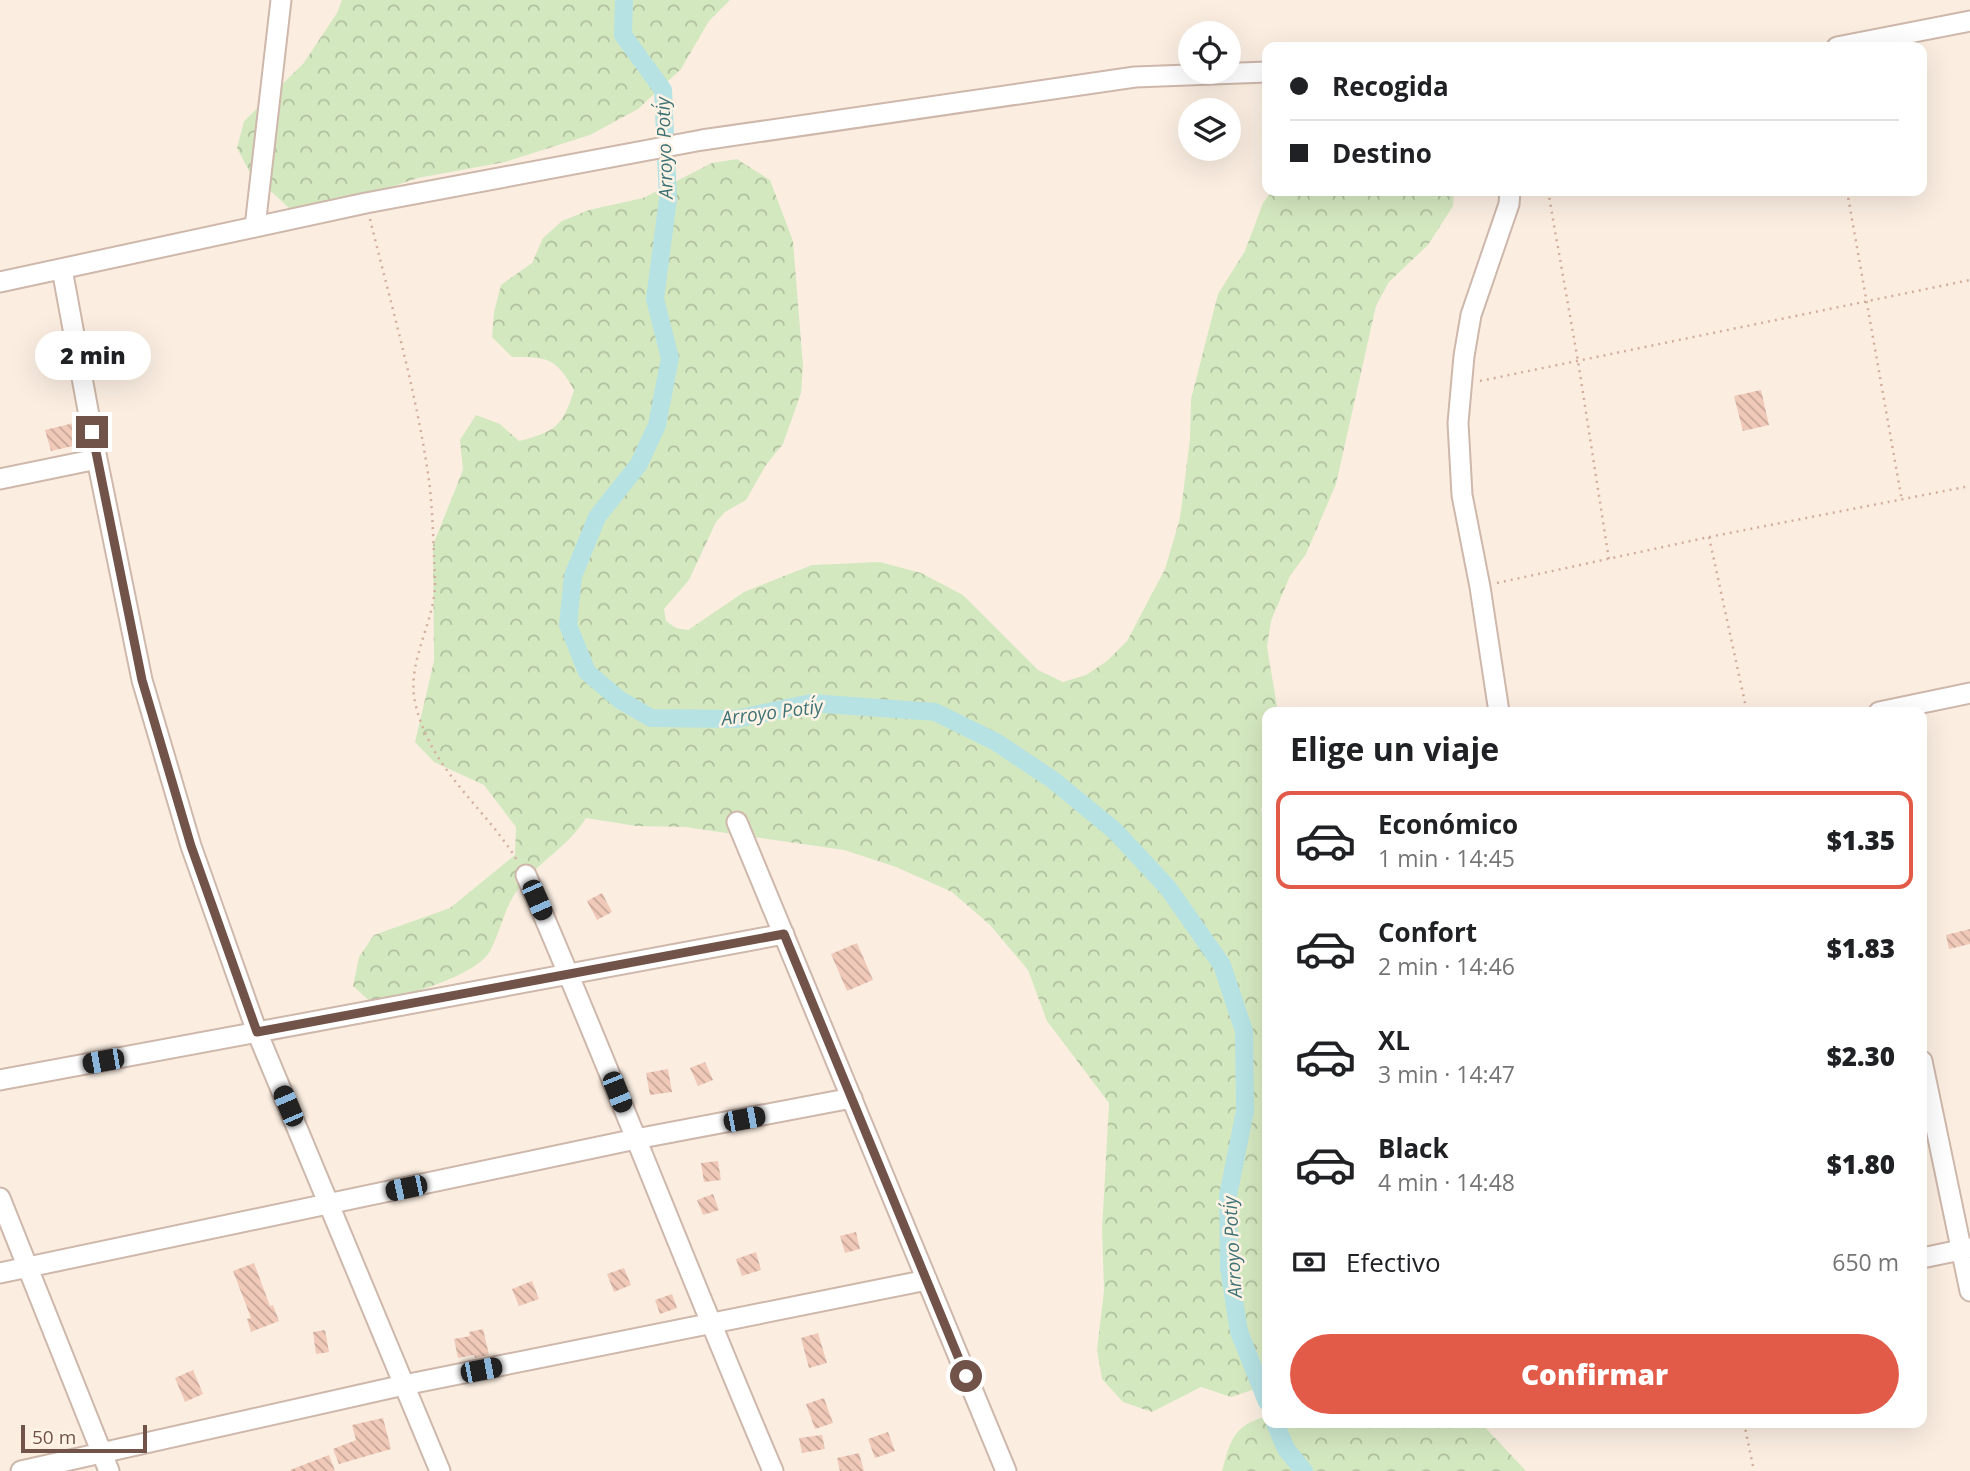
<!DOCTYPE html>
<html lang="es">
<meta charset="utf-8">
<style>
body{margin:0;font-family:"Open Sans",sans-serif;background:#f6f6f6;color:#202124;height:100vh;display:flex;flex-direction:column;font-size:26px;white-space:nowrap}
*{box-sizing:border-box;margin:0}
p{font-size:23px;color:#757577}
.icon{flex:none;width:38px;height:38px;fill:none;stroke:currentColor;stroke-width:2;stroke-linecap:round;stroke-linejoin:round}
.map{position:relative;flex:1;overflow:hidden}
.drawer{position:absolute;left:1262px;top:707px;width:665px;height:721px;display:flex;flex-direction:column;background:#fff;border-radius:14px;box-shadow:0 7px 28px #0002}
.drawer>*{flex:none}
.hud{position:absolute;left:1262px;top:42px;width:665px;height:154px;border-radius:14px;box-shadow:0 7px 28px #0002;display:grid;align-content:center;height:154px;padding:0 28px;background:#fff}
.fabs{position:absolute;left:1178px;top:21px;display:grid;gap:14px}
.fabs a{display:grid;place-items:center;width:63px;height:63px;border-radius:50%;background:#fff;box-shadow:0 7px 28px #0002;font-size:35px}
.scale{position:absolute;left:21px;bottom:18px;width:126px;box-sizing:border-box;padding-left:7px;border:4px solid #715349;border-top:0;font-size:19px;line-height:24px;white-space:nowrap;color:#715349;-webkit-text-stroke:5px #fff3e6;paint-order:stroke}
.end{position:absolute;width:32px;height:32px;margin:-16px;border:9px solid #715349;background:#fff;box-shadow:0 0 0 4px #fff}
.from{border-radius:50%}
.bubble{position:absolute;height:49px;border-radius:24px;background:#fff;box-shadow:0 7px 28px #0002;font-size:23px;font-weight:800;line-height:49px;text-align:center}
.car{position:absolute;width:21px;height:42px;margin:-21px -10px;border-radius:9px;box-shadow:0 0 5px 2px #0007;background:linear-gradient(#222 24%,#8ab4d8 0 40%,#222 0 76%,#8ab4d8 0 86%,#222 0)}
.hud b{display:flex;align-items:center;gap:24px;height:66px;font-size:26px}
.hud b+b{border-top:2px solid #e0e0e0}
.hud i{width:18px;height:18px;background:#202124}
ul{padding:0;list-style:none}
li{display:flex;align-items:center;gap:21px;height:98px;margin:0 14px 10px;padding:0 14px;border:4px solid transparent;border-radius:14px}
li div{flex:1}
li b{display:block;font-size:26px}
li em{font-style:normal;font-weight:800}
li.active{border-color:#e25b49}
li>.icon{width:63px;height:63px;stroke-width:1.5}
h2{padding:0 28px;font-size:32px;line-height:84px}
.pay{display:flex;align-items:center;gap:18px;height:77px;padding:0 28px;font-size:26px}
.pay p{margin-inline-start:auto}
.cta{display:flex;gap:14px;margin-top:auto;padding:14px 28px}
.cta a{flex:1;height:80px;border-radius:42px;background:#e25b49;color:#fff;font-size:28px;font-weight:800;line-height:80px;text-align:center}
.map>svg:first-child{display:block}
.forest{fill:url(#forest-crowns)}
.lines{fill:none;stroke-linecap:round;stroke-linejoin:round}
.canal{stroke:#b6e2e4;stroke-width:18}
.building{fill:url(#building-back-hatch)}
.minor-casing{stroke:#ceb7ab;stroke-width:23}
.path{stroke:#d4ad9d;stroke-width:2.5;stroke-dasharray:2 5;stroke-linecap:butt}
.minor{stroke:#fff;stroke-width:19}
.route{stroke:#715349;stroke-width:9}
.labels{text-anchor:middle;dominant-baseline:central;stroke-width:5;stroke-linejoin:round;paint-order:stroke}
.water-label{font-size:19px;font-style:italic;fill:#3d7377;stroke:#fff3e6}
</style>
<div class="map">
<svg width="1970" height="1471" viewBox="0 0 1970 1471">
<defs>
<pattern id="forest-crowns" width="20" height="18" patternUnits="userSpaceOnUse" patternTransform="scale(1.75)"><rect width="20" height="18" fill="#d4e8c0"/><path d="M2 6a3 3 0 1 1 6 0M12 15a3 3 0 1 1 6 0" fill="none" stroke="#b0bf9e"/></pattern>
<pattern id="building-back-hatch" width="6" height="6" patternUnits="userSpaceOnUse" patternTransform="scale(1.75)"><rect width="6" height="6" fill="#f0c9b9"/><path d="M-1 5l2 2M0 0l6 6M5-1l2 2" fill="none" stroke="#c7a698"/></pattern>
</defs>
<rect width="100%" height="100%" fill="#fbeee1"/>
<path class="forest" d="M342,0h388l-21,21 -28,48 -43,40 -48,26 -85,27 -87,16 -102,34 -26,-3 -41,-38 -12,-23 7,-27 59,-57 34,-51z
M737,159l33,21 23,61 10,125 -2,27 -18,51 -17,21 -20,35 -21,12 -9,10 -27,58 -25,29 2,12 10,7 12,2 56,-38 68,-27 68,-3 41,11 42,22 75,75 25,12 23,-7 21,-14 20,-20 38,-72 15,-51 10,-79 1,-40 27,-105 27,-43 18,-48 9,-12h182l-1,15 -25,39 -39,37 -13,24 -40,178 -30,70 -16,22 -19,45 -4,26 11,65h-11v76l-6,22 6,18v557l-36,12 -30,-10 -49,25 -29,-10 -21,-23 -5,-29 7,-60 -2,-60 7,-127 -62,-82 -19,-51 -38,-45 -38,-33 -56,-25 -52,-17 -159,-23 -49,-1 -50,-8c-17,28 -47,43 -67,70 -15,19 -18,43 -29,63 -14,26 -88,44 -116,54l-21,-19 6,-29 15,-22 76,-27 65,-53 1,-28 -32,-42 -50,-23 -19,-20 19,-81 -1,-116 30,-75 -3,-30 16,-25 24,9 19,17c36,-9 44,-15 55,-51 -18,-32 -26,-33 -62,-33l-20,-20 2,-25 7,-27 31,-22 11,-25 19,-17 27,-11 54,-12 69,-35z
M1267,1416v7h214l45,48h-304c9,-32 11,-45 45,-55z"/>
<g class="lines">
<path class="canal" d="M624,0l-1,35 40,55 5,109 -13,100 15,59 -13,67 -18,39 -42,53 -24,59 -5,49 19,47 33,28 31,18 85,1 75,-16 124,9 61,30 57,38 62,51 53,57 54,77 22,66 1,80 -17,85 1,72 10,64 28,70
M1275,1423l11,26 18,22"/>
</g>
<path class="building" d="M1761,390l8,35 -26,6 -9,-35z
M78,422l4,22 -31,7 -6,-21z
M602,893l10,19 -15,8 -10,-19z
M1970,929v15l-21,5 -3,-14z
M857,943l16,37 -26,11 -16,-37z
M705,1062l8,18 -15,6 -8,-18z
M668,1069l4,23 -22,3 -4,-22z
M718,1161l3,19 -17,2 -3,-19z
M713,1194l6,16 -16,5 -6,-15z
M856,1232l4,17 -15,4 -5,-17z
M756,1252l5,18 -19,6 -6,-17z
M254,1263l16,43 3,-1 6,16 -28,11 -4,-13 4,-1 -18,-47z
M624,1268l7,17 -17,7 -7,-18z
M532,1281l7,18 -20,7 -7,-17z
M672,1294l5,14 -17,6 -5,-14z
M483,1329l6,26 -14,3 -1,-3 -16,3 -4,-19 16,-3 -1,-4z
M325,1330l4,22 -13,2 -3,-22z
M818,1333l9,30 -18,5 -8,-30z
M193,1370l10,24 -18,8 -10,-24z
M824,1398l9,25 -18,6 -9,-25z
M383,1418l8,31 -52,15 -6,-15 23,-9 -4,-15z
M888,1432l7,19 -20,7 -7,-19z
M822,1435l3,14 -23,4 -3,-15z
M859,1453l5,18h-24l-3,-13z
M329,1455l6,16h-45v-1z"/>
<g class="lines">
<defs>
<path id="minor" d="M1837,47l133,-26
M255,227l26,-227
M62,269l35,190 45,221 49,166 66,186 183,439
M0,282l366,-79 336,-63 433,-63 132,-5
M0,479l97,-20
M1499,712l-19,-125 -18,-92 -4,-72 6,-67 7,-41 38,-111 1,-13
M1879,712l91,-19
M737,822l269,649
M526,875c86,197 162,398 247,596
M1922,1061l48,230
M0,1080l784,-146
M0,1198l109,273
M1922,1258l48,-10
M0,1273l636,-134 216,-41
M21,1471l383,-86 523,-105"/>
</defs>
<use href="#minor" class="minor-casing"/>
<path class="path" d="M1548,191l30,170 31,199
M1847,191l55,310
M370,219c20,82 44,164 57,248 6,36 6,74 8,111 2,42 -29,82 -20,124 15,68 68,103 102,158
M1480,381l490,-101
M1709,537l38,175
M1497,583l212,-46 261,-51
M1744,1423l10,48"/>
<use href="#minor" class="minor"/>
</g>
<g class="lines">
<path class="route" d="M92,432l50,248 49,166 66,186 527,-98 182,442"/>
</g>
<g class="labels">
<g class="water-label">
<text transform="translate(664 148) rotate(-92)">Arroyo Poti´y</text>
<text transform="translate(772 712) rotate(-7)">Arroyo Poti´y</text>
<text transform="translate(1232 1247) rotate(-93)">Arroyo Poti´y</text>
</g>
</g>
</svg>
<div class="fabs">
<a><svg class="icon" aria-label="locate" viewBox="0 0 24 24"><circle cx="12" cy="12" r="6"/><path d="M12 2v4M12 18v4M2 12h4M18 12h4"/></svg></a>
<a><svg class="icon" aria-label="layers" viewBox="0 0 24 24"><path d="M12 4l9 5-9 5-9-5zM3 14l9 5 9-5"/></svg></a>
</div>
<div class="scale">50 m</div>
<i class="end from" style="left:966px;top:1376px"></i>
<i class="end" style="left:92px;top:432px"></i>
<div class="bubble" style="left:35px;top:331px;width:116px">2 min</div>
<i class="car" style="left:537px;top:900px;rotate:156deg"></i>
<i class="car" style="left:103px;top:1061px;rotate:260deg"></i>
<i class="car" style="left:617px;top:1092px;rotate:158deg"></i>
<i class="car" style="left:288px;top:1106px;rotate:337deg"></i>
<i class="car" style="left:744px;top:1119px;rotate:79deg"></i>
<i class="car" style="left:406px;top:1188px;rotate:258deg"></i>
<i class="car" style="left:481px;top:1370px;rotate:79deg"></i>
<div class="hud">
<b><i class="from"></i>Recogida</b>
<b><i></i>Destino</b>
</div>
<section class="drawer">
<h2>Elige un viaje</h2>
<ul>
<li class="active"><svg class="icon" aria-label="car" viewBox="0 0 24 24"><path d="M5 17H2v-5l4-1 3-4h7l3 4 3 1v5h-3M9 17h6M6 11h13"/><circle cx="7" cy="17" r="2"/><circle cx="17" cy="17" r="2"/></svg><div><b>Económico</b><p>1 min · 14:45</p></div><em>$1.35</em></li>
<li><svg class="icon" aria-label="car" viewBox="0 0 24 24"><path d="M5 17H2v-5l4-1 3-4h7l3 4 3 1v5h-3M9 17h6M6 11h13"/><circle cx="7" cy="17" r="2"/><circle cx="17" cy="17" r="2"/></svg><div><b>Confort</b><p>2 min · 14:46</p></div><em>$1.83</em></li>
<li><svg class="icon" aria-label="car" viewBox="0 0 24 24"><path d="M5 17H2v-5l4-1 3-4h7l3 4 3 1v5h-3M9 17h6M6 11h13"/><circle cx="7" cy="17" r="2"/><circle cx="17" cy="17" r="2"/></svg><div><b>XL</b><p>3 min · 14:47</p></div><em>$2.30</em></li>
<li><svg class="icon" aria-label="car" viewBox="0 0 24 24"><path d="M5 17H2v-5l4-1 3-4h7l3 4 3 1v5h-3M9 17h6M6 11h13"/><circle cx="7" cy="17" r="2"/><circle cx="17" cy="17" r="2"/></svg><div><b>Black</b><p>4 min · 14:48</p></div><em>$1.80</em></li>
</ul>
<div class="pay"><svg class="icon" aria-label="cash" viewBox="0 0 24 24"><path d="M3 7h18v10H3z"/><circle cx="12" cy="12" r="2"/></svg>Efectivo<p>650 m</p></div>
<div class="cta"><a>Confirmar</a></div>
</section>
</div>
